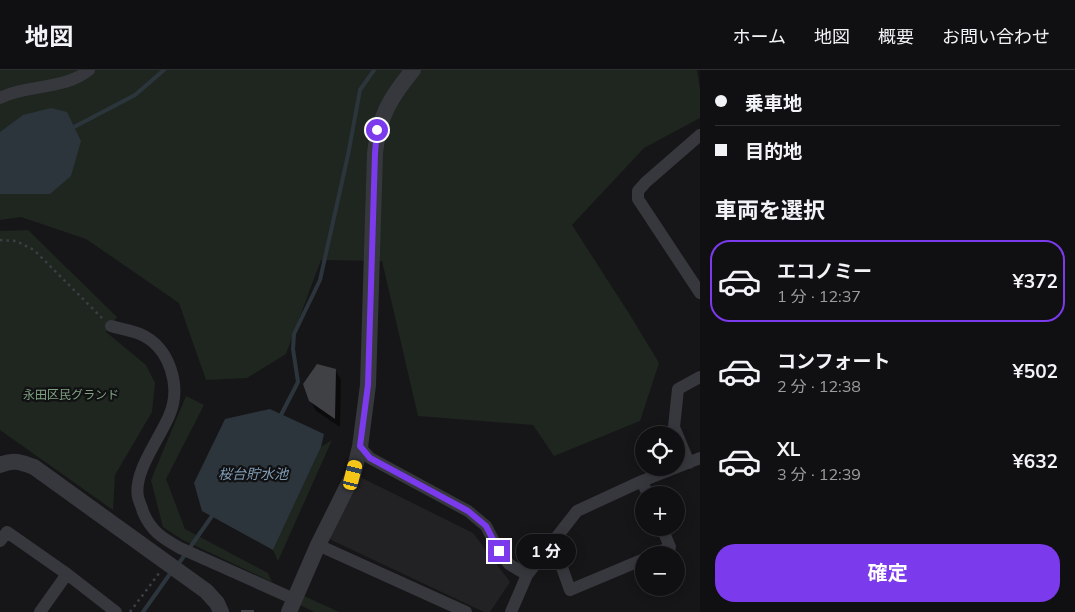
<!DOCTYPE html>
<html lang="ja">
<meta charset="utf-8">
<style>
body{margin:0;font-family:Mulish,"Noto Sans JP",sans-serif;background:#19191b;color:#f1f3f6;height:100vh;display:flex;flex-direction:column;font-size:19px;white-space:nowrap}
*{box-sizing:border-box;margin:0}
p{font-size:16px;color:#9c9d9f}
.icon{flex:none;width:28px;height:28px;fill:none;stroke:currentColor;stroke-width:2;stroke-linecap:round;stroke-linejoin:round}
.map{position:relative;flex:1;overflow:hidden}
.sheet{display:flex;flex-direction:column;background:#101012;width:375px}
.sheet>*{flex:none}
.guide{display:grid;align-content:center;height:110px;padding:0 15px;background:#101012}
.fabs{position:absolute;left:635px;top:356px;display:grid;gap:10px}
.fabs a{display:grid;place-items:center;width:50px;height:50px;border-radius:50%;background:#101012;box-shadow:0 2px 12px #0003,0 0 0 1px #303032;font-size:25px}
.end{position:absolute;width:22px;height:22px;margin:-11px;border:6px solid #7c3aed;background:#fff;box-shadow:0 0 0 2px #fff}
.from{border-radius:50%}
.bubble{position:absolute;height:35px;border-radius:18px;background:#101012;box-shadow:0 2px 12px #0003,0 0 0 1px #303032;font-size:16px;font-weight:700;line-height:35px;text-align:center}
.car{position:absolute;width:15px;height:30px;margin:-15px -8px;border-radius:6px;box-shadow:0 0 4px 1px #0007;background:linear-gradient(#f5c518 24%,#345 0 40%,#f5c518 0 76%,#345 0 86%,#f5c518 0)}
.guide b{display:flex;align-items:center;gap:18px;height:48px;font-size:19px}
.guide b+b{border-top:1px solid #303032}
.guide i{width:12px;height:12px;background:#f1f3f6}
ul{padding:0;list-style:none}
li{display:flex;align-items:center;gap:15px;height:82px;margin:0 10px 8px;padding:0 5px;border:2px solid transparent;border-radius:20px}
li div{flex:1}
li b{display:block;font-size:19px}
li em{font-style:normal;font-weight:700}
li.selected{border-color:#7c3aed}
li>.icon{width:45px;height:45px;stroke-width:1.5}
h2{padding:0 15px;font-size:22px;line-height:60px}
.button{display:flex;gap:10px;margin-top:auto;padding:10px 15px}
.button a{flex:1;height:58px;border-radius:20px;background:#7c3aed;color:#fff;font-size:20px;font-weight:700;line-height:58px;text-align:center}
header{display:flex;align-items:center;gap:30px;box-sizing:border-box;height:70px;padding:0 25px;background:#101012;border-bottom:1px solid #303032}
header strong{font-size:24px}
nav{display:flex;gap:28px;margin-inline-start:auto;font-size:18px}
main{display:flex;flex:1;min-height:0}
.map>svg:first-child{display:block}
.built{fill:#222225}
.green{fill:#1e261f}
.water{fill:#2c353c}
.shadow{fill:#0007}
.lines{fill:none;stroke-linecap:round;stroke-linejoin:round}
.stream{stroke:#2c353c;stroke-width:4}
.building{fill:#404145}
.path{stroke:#3d3f44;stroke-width:2.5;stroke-dasharray:2.5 4;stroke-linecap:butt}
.minor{stroke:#37383d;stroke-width:12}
.tertiary{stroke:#37383d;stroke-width:16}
.route{stroke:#7c3aed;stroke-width:6}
.labels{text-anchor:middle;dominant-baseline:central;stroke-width:4.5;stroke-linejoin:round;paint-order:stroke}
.park-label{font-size:12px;fill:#7fa381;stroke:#111113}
.water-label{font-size:14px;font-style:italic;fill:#7f9bb3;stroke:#111113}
</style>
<header>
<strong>地図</strong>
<nav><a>ホーム</a><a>地図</a><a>概要</a><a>お問い合わせ</a></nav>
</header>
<main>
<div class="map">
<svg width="700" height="542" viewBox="0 0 700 542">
<rect width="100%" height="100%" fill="#161618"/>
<path class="built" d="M352,403l121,60 37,49 -20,30h-6l-159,-75z"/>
<path class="green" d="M0,0h697l3,19v29l-56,30 -72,77 58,90 29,48 -19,58 -86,35 -21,-31 -115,-9 -36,-155 -61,-1 -35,94 -39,24 -41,2 -27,-77 -93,-64 -65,-22 -21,3z
M28,160l89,87 -11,15 40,33 9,18 -3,29 -37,63 -2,35 -113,-80v-199z
M186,326l18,9 -38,74 19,50 83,44 4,9 -91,-43 -18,-12 -12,-47z
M332,370l-54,121 -5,-11 48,-103z
M304,526l35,16h-25l-14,-7z"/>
<path class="water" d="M51,38l16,4 14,29 -10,35 -21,18h-50v-62l23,-17z
M270,339l54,25 -3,13 -48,103 -71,-39 -8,-28 31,-64z"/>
<path class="shadow" d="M335,300l6,10 -1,47 -24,-16 -6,-11z"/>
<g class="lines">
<path class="stream" d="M74,57l61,-32 29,-25
M281,345l17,-33 -5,-33 1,-15 26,-54 28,-125 12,-65 14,-20
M177,496l35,-50
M143,542l29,-41"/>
</g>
<path class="building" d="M317,294l19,5 -1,50 -26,-18 -6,-17z
M241,540h13v2h-13z"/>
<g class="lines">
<path class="path" d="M0,170l16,1 18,9 68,68
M130,542l30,-40"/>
<path class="minor" d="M0,28c27,-14 65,-8 89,-28
M700,65l-54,47 -8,9v8l62,94
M111,256c9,3 20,4 29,8 30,13 42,53 29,82 -9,22 -36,56 -31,81 1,5 4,10 5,15 8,19 19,26 37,36l114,51
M360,377l10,11 98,53 18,15 13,25 10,13 18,11
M689,393l-15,-36 4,-38 22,-12
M642,411l6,14
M0,471l7,-9 60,42 49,38
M553,472l17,48 74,-31
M318,475l148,67
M652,485l18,-8 -8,-19
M40,542l27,-38
M511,542l16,-37 50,-64 65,-30 58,-23"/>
<path class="tertiary" d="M0,395c13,-6 21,-3 34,2l172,124 11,12 4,9
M289,542l29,-67 35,-70 7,-28 8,-62 7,-232c4,-37 15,-55 38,-83"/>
</g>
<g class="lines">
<path class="route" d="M377,60l-2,23 -7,232 -8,61 10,12 98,53 18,15 13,25"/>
</g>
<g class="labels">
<g class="park-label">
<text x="71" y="324">永田区民グランド</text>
</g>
<g class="water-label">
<text x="253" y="404">桜台貯水池</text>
</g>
</g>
</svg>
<div class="fabs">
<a><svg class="icon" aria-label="locate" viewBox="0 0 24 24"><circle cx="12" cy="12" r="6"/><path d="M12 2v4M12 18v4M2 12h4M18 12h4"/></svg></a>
<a>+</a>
<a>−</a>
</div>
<i class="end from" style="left:377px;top:60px"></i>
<i class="end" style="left:499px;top:481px"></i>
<div class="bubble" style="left:516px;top:464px;width:60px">1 分</div>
<i class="car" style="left:353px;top:405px;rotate:14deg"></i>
</div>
<section class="sheet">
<div class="guide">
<b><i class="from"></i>乗車地</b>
<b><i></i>目的地</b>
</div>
<h2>車両を選択</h2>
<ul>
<li class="selected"><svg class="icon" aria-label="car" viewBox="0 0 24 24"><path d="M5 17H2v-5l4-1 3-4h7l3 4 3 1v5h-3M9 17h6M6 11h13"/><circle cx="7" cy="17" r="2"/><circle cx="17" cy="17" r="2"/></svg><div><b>エコノミー</b><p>1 分 · 12:37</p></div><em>¥372</em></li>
<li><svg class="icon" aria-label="car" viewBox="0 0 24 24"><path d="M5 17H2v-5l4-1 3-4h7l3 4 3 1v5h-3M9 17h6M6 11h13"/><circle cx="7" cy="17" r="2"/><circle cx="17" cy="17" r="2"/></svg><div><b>コンフォート</b><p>2 分 · 12:38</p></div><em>¥502</em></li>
<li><svg class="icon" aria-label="car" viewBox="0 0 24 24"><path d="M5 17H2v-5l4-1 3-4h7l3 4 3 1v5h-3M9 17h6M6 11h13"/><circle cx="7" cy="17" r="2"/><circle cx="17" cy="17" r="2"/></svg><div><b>XL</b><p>3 分 · 12:39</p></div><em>¥632</em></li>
</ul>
<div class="button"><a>確定</a></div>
</section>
</main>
